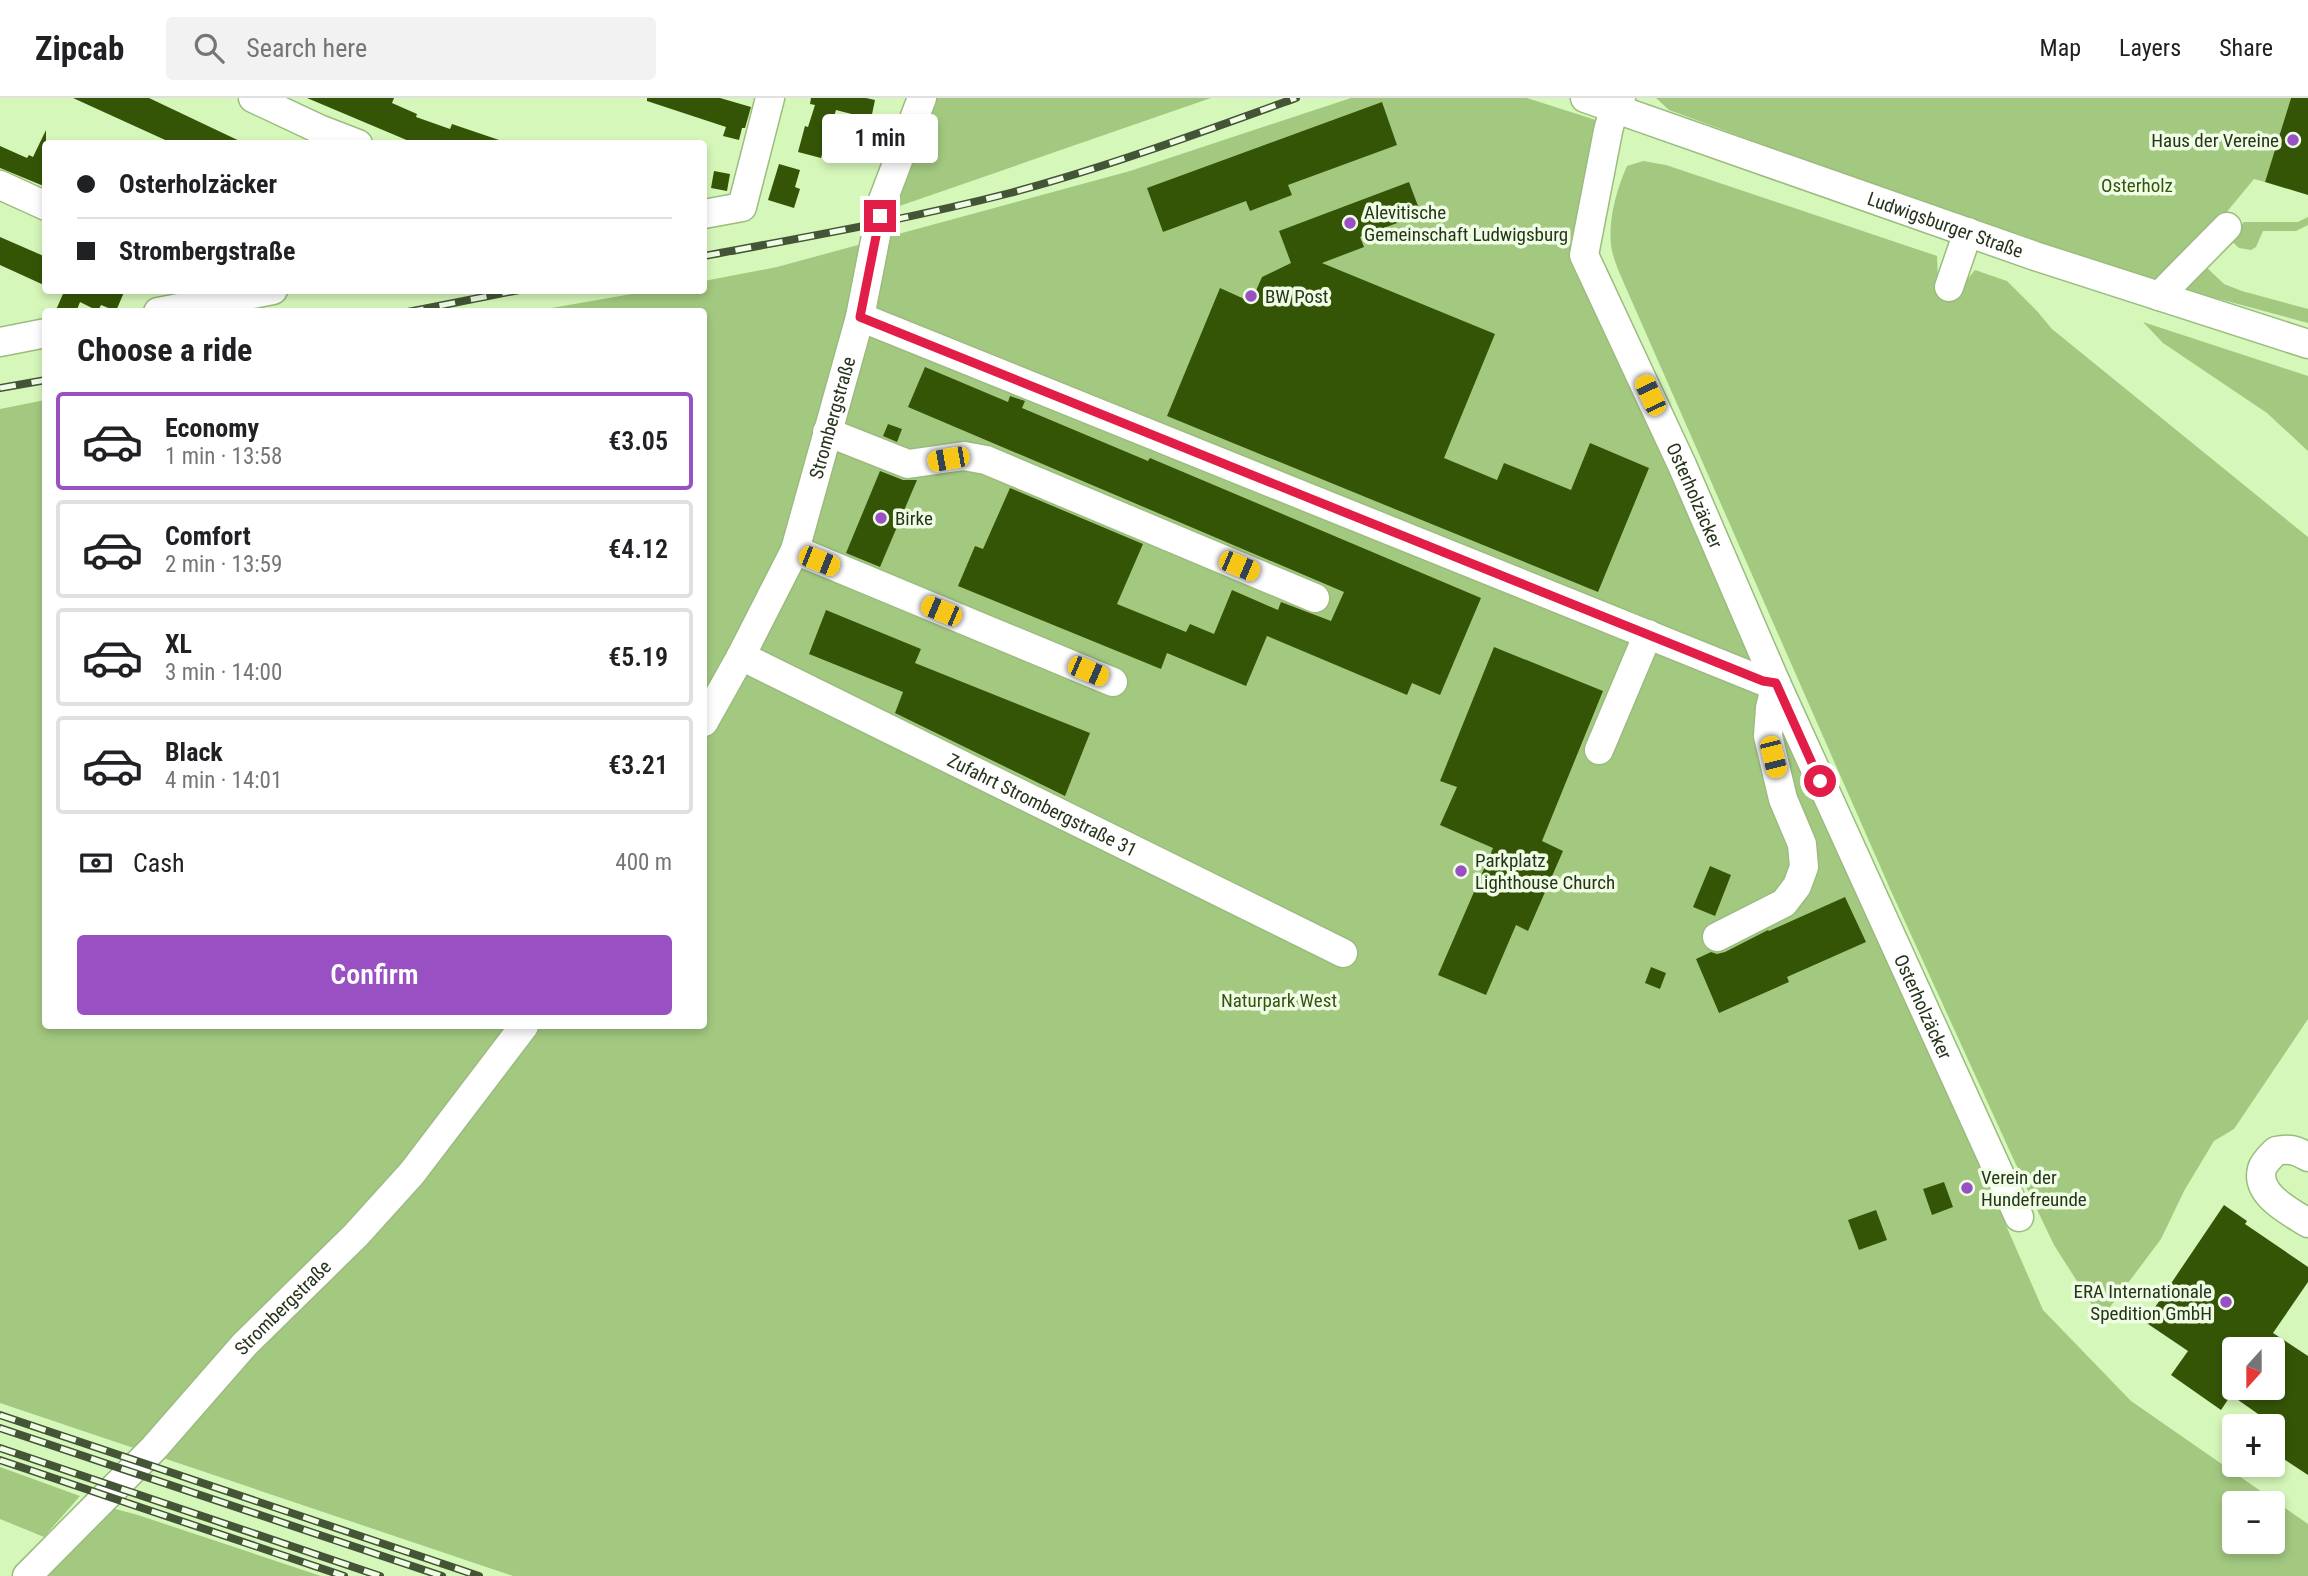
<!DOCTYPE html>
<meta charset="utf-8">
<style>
body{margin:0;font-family:"Roboto Condensed",sans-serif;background:#f2f2f2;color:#202124;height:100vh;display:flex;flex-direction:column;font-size:26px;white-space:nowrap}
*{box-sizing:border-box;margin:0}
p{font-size:23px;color:#757577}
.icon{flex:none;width:38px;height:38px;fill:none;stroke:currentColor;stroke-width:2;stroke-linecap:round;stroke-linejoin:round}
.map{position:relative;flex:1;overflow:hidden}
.sheet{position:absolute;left:42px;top:210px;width:665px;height:721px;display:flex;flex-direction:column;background:#fff;border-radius:7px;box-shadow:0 4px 10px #0003}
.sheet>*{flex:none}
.banner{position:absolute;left:42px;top:42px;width:665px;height:154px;border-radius:7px;box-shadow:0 4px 10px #0003;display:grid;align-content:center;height:154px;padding:0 35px;background:#fff}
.needle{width:46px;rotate:201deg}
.fabs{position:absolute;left:2222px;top:1239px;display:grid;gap:14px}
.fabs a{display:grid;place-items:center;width:63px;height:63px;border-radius:7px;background:#fff;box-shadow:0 4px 10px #0003;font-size:35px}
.end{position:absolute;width:32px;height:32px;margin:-16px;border:9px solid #e11d48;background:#fff;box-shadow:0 0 0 4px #fff}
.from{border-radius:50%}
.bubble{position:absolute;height:49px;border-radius:7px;background:#fff;box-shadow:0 4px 10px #0003;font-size:23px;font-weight:600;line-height:49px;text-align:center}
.car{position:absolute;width:21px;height:42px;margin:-21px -10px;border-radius:9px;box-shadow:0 0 5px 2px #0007;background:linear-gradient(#f5c518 24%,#345 0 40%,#f5c518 0 76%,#345 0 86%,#f5c518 0)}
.banner b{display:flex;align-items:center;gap:24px;height:66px;font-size:26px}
.banner b+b{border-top:2px solid #e0e0e0}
.banner i{width:18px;height:18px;background:#202124}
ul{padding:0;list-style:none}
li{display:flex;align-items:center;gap:21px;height:98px;margin:0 14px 10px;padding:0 21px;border:4px solid #e0e0e0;border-radius:7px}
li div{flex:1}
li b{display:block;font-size:26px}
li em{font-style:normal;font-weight:600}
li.on{border-color:#9850c3}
li>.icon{width:63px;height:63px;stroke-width:1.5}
h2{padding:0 35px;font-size:32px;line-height:84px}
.pay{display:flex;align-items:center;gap:18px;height:77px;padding:0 35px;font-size:26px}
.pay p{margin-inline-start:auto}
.cta{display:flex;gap:14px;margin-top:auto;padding:14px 35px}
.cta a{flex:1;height:80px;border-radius:7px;background:#9850c3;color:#fff;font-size:28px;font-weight:600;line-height:80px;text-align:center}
header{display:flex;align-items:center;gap:42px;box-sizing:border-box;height:98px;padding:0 35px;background:#fff;border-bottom:2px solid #e0e0e0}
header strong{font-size:33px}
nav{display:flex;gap:38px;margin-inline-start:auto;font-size:24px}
.search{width:490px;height:63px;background:#f2f2f2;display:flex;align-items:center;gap:18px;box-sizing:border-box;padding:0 24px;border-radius:7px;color:#757577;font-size:26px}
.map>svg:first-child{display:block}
.green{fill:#a3c980;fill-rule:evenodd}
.building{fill:#355506;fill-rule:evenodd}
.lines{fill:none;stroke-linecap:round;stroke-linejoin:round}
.minor-casing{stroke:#9bbb7f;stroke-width:31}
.minor{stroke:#fff;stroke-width:28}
.rail-casing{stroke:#445436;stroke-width:8}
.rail{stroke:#f0fde5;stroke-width:5;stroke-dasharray:16;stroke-linecap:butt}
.route{stroke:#e11d48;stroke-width:9}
.poi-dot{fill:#9850c3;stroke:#f0fde5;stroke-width:2.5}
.labels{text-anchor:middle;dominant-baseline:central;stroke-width:7;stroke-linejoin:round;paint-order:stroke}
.poi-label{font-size:19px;fill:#27341c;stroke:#f0fde5;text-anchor:start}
.park-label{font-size:19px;fill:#365310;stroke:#f0fde5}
.street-label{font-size:19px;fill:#27341c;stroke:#f0fde5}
</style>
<header>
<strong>Zipcab</strong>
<div class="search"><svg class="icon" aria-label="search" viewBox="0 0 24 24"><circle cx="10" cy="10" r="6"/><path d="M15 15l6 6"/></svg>Search here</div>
<nav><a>Map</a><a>Layers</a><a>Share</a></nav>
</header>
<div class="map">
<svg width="2308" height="1478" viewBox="0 0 2308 1478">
<rect width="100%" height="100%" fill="#d6f7ba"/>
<path class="green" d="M936,0h275l-323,112z
M1351,0h176l75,24 -21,98 438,997 -14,6 38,87 88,91 177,123v52h-1795l-513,-173v-994l45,-9 1,626h658v-714l-170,-1 115,-20 55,-1v-9l73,-14 353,-96zM2235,1405h38v39h-38z
M1656,0h635l-26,84 -11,-3 -67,81 -25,23 -190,-62 -303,-111z
M1643,63l23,4 271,91 1,25 22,7 15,-18 32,11 30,30 15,18 256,208v482l-74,110 -20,12 -30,50 -23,48 -60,80 -47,-74 -25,-52 -138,-302 -272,-619c-3,-8 -7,-18 -8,-27 -3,-25 6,-57 16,-79z
M2308,119v8l-12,6h-33l-7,16 -5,3 -12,-2 -10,-9 15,-17h54z
M2201,164l23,22 18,7 66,18v14l-126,-34z
M2143,224l165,54v75l-41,-38 -104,-70z
M0,1369l80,29 -36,41 -44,-18z
M112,1410l26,7 183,61h-273z"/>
<path class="building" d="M73,0h76l97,46h-72z
M307,0h87l-2,5 25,11 -1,3 34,12 2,-5 50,17 -1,3h-85z
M647,0h73l31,9 -6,21h-3l-3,12 -16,-4 3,-9 -79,-26z
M811,0h55l9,2 -4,19 -35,-9 -15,48 -23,-6 7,-26 3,1 7,-22 -5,-1z
M2291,0h17v97l-43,-13z
M1382,4l15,43 -109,40 4,10 -42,16 -4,-10 -83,31 -16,-44z
M46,32v57l-46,-19v-22l27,12 2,-3 4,2z
M779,66l21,6 -5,17 5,2 -6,19 -26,-8z
M714,73l16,3 -3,17 -16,-3z
M1409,84l12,32 -61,23 4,10 -42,16 173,71 -51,124 53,22 7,-17 67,27 19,-47 59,25 -51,124 -431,-176 53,-128 31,14 11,-25 29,-14 -12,-32z
M0,139l46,20v29l-46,-21z
M55,192h70l-9,21 -15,-6 -3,6 -18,-9 -4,10h-21l8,-18z
M925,269l83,35 2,-6 15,5 -3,7 126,53 2,-3 331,140 -41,97 -28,-12 -5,12 -140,-59 -21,50 -79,-33 -6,16 -203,-83 17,-40 8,3 27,-61 133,56 -26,60 69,28 4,-8 24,10 18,-44 46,20 3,-8 50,19 13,-29 -436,-185z
M888,326l14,5 -5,13 -14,-6z
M880,373l23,9h14l-37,87 -34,-14z
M826,512l95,39 -6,14 175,70 -25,63 -170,-83 8,-21 -94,-38z
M1494,549l109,44 -61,150 21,10 -35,80 -12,-6 -30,70 -48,-20 55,-127 -53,-23 17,-38 -17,-6z
M1710,768l21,9 -16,41 -22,-9z
M1845,799l21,45 -79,35 2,5 -70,31 -23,-54 15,-7 6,2 8,-2 43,-22 1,1z
M1651,869l15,6 -6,16 -15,-6z
M1944,1084l9,25 -21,8 -9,-26z
M2224,1107l23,16 -2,3 63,43v15l-35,51 35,23v119l-35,-23v-26h-19l7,-10 -30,-21 -10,15 -50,-35 17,-24 -43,-29zM2235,1251h38v39h-38z
M1876,1112l11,30 -28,10 -11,-30z"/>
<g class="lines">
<defs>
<g id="minor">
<path d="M253,0l66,31 39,15"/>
<path id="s1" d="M1585,0l450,158 273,88"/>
<path id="s2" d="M1621,0l-7,10 -6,23 -24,124 98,210 94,218 243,534"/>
<path d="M0,87l46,21"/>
<path d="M704,116l38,-7 28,-109"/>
<path d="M1949,189l19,-55"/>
<path d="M2159,198l68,-69"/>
<path d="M158,214l115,-22"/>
<path d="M860,219l903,364 13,2"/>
<path d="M0,244l46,-9"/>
<path d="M827,334l81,32 56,-8 22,4 329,138"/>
<path d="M795,452l318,132"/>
<path id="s3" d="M741,558l602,297"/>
<path id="s4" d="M704,624l37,-66 54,-106 65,-233 23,-117 39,-102"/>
<path d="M1599,652l49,-116"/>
<path d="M1717,839l67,-34 13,-17 7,-19 -2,-23 -19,-45 -15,-63 2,-28 6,-25"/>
<path d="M2308,1059c-12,-7 -19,-9 -32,-6 -5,5 -12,11 -14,18 -7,26 29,43 46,54"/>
<path id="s5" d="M27,1478l127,-128 90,-103 112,-110 56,-62 112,-147"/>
</g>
</defs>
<use href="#minor" class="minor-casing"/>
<use href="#minor" class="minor"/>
<defs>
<path id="rail" d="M704,158c102,-19 205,-37 306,-63 97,-26 192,-61 286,-95
M408,214l111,-22
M0,290l46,-8
M0,1317l479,161
M0,1330l442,148
M0,1350l380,128
M0,1362l344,116"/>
</defs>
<use href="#rail" class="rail-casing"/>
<use href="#rail" class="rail"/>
</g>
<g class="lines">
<path class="route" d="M880,118l-20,101 903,364 13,2 44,98"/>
</g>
<g class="poi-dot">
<circle cx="2293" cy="42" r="7"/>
<circle cx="1350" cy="125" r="7"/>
<circle cx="1251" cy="198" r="7"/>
<circle cx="881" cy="420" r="7"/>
<circle cx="1461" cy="773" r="7"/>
<circle cx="1967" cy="1090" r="7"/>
<circle cx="2226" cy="1204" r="7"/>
</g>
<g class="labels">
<g class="poi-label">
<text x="2279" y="42" text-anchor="end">Haus der Vereine</text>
<text x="1364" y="114">Alevitische<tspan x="1364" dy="22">Gemeinschaft Ludwigsburg</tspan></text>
<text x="1265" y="198">BW Post</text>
<text x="895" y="420">Birke</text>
<text x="1475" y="762">Parkplatz<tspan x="1475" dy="22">Lighthouse Church</tspan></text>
<text x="1981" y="1079">Verein der<tspan x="1981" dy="22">Hundefreunde</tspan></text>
<text x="2212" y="1193" text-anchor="end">ERA Internationale<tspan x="2212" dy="22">Spedition GmbH</tspan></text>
</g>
<g class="park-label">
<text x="2137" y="87">Osterholz</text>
<text x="1279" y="902">Naturpark West</text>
</g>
<g class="street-label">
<text stroke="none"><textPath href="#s1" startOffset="382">Ludwigsburger Straße</textPath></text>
<text stroke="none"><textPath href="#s4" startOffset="332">Strombergstraße</textPath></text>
<text stroke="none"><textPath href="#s2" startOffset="427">Osterholzäcker</textPath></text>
<text stroke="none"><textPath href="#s3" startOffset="336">Zufahrt Strombergstraße 31</textPath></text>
<text stroke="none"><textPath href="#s2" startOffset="987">Osterholzäcker</textPath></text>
<text stroke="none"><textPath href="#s5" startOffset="371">Strombergstraße</textPath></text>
</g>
</g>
</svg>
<div class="fabs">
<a><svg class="needle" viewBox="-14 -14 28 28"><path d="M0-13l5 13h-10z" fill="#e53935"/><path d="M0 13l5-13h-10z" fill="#757577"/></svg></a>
<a>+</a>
<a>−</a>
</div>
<i class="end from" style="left:1820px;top:683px"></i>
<i class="end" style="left:880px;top:118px"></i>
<div class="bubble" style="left:822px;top:16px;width:116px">1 min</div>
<i class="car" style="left:1650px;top:297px;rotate:335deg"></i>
<i class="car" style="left:948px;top:361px;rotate:260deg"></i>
<i class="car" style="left:819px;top:463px;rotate:112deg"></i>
<i class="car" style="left:1239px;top:468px;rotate:113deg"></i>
<i class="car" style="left:941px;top:513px;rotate:293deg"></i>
<i class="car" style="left:1088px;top:573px;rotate:113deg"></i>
<i class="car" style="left:1773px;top:659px;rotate:166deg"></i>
<div class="banner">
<b><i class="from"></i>Osterholzäcker</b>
<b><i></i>Strombergstraße</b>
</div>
<section class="sheet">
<h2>Choose a ride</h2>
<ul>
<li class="on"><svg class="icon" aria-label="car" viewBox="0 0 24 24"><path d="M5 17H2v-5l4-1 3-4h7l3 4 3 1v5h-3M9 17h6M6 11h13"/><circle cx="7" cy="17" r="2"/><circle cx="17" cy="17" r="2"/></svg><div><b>Economy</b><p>1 min · 13:58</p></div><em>€3.05</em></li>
<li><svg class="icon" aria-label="car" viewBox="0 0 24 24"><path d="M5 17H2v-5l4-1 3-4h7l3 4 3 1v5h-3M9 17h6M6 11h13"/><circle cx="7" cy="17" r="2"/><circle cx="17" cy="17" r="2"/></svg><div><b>Comfort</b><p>2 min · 13:59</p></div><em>€4.12</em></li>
<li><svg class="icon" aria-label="car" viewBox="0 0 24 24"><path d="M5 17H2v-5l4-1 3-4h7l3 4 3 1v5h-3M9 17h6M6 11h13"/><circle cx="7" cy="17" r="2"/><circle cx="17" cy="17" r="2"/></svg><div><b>XL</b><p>3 min · 14:00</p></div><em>€5.19</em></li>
<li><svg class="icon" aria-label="car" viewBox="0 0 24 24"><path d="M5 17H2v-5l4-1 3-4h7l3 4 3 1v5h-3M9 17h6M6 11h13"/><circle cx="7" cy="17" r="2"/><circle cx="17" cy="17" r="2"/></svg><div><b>Black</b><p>4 min · 14:01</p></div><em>€3.21</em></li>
</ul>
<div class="pay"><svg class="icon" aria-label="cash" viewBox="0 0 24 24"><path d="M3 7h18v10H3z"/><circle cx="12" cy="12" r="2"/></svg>Cash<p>400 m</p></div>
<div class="cta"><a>Confirm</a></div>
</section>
</div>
